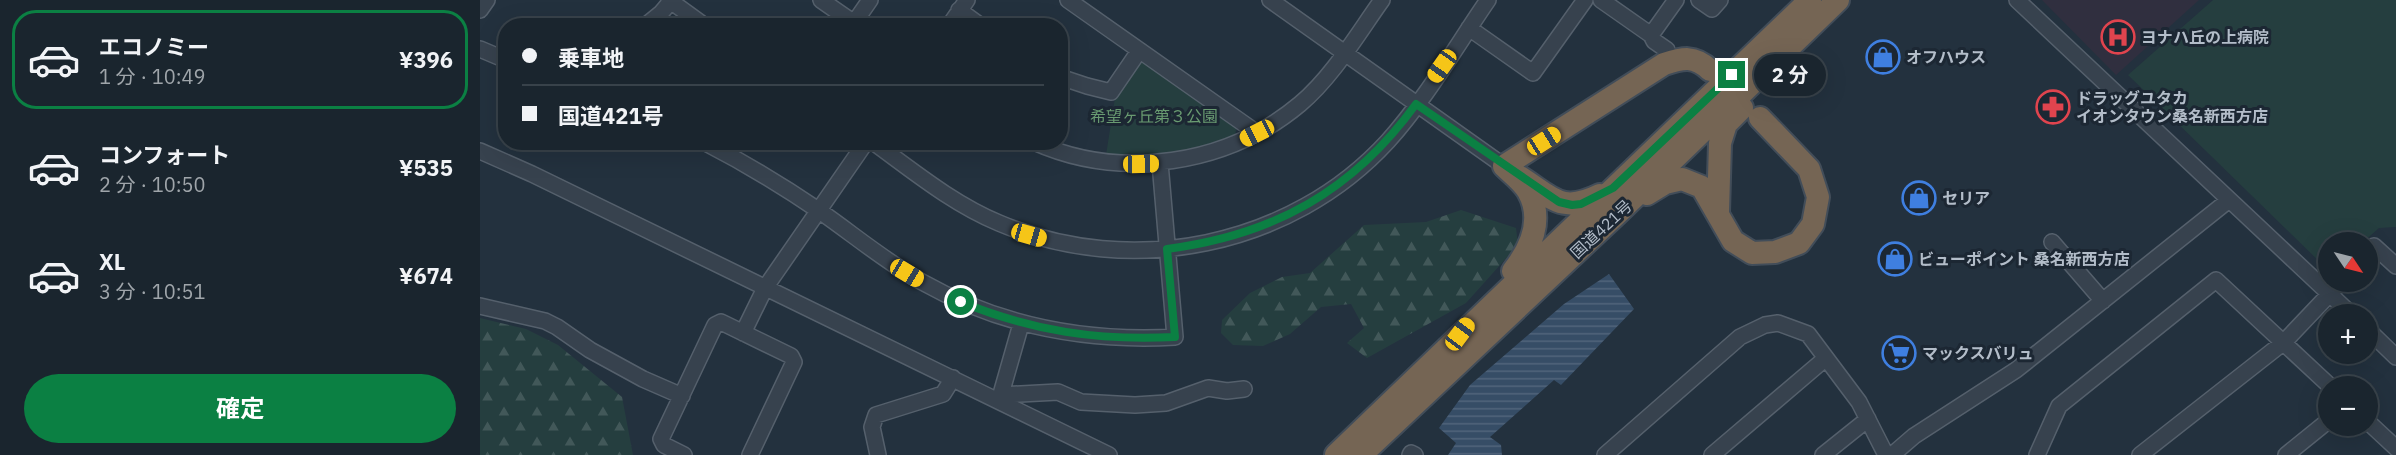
<!DOCTYPE html>
<html lang="ja">
<meta charset="utf-8">
<style>
body{margin:0;font-family:"IBM Plex Sans","Noto Sans JP",sans-serif;background:#232d36;color:#f1f3f6;height:100vh;display:flex;flex-direction:column;font-size:22px;white-space:nowrap}
*{box-sizing:border-box;margin:0}
p{font-size:20px;color:#9fa5aa}
.icon{flex:none;width:33px;height:33px;fill:none;stroke:currentColor;stroke-width:2;stroke-linecap:round;stroke-linejoin:round}
.map{position:relative;flex:1;overflow:hidden}
.panel{display:flex;flex-direction:column;background:#1a252e;width:480px}
.panel>*{flex:none}
.hud{position:absolute;left:18px;top:18px;width:570px;height:132px;border-radius:24px;box-shadow:0 6px 24px #0002,0 0 0 2px #38424a;display:grid;align-content:center;height:132px;padding:0 24px;background:#1a252e}
.needle{width:39px;rotate:125deg}
.buttons{position:absolute;left:1838px;top:232px;display:grid;gap:12px}
.buttons a{display:grid;place-items:center;width:60px;height:60px;border-radius:50%;background:#1a252e;box-shadow:0 6px 24px #0002,0 0 0 2px #38424a;font-size:30px}
.end{position:absolute;width:27px;height:27px;margin:-14px;border:8px solid #0b8043;background:#fff;box-shadow:0 0 0 3px #fff}
.from{border-radius:50%}
.bubble{position:absolute;height:42px;border-radius:21px;background:#1a252e;box-shadow:0 6px 24px #0002,0 0 0 2px #38424a;font-size:20px;font-weight:700;line-height:42px;text-align:center}
.car{position:absolute;width:18px;height:36px;margin:-18px -9px;border-radius:8px;box-shadow:0 0 4px 2px #0007;background:linear-gradient(#f5c518 24%,#345 0 40%,#f5c518 0 76%,#345 0 86%,#f5c518 0)}
.hud b{display:flex;align-items:center;gap:21px;height:57px;font-size:22px}
.hud b+b{border-top:2px solid #38424a}
.hud i{width:15px;height:15px;background:#f1f3f6}
ul{padding:10px 0 0;list-style:none}
li{display:flex;align-items:center;gap:18px;height:99px;margin:0 12px 9px;padding:0 12px;border:3px solid transparent;border-radius:24px}
li div{flex:1}
li b{display:block;font-size:22px}
li em{font-style:normal;font-weight:700}
li.selected{border-color:#0b8043}
li>.icon{width:54px;height:54px;stroke-width:1.5}
.button{display:flex;gap:12px;margin-top:auto;padding:12px 24px}
.button a{flex:1;height:69px;border-radius:36px;background:#0b8043;color:#fff;font-size:24px;font-weight:700;line-height:69px;text-align:center}
main{display:flex;flex:1;min-height:0}
.map>svg:first-child{display:block}
.medical{fill:#302f3f}
.green{fill:#253e3f}
.forest{fill:url(#forest-firs)}
.water{fill:url(#water-rules)}
.lines{fill:none;stroke-linecap:round;stroke-linejoin:round}
.minor-casing{stroke:#55606c;stroke-width:18}
.highway-casing{stroke:#424d59;stroke-width:26}
.minor{stroke:#37424e;stroke-width:15}
.highway{stroke:#756554;stroke-width:22}
.route{stroke:#0b8043;stroke-width:8}
.labels{text-anchor:middle;dominant-baseline:central;stroke-width:6;stroke-linejoin:round;paint-order:stroke}
.poi-label{font-size:16px;font-weight:bold;fill:#b3bdc9;stroke:#1c2733;text-anchor:start}
.park-label{font-size:16px;fill:#699b71;stroke:#1c2733}
.street-label{font-size:16px;fill:#b3bdc9;stroke:#1c2733}
</style>
<main>
<section class="panel">
<ul>
<li class="selected"><svg class="icon" aria-label="car" viewBox="0 0 24 24"><path d="M5 17H2v-5l4-1 3-4h7l3 4 3 1v5h-3M9 17h6M6 11h13"/><circle cx="7" cy="17" r="2"/><circle cx="17" cy="17" r="2"/></svg><div><b>エコノミー</b><p>1 分 · 10:49</p></div><em>¥396</em></li>
<li><svg class="icon" aria-label="car" viewBox="0 0 24 24"><path d="M5 17H2v-5l4-1 3-4h7l3 4 3 1v5h-3M9 17h6M6 11h13"/><circle cx="7" cy="17" r="2"/><circle cx="17" cy="17" r="2"/></svg><div><b>コンフォート</b><p>2 分 · 10:50</p></div><em>¥535</em></li>
<li><svg class="icon" aria-label="car" viewBox="0 0 24 24"><path d="M5 17H2v-5l4-1 3-4h7l3 4 3 1v5h-3M9 17h6M6 11h13"/><circle cx="7" cy="17" r="2"/><circle cx="17" cy="17" r="2"/></svg><div><b>XL</b><p>3 分 · 10:51</p></div><em>¥674</em></li>
</ul>
<div class="button"><a>確定</a></div>
</section>
<div class="map">
<svg width="1916" height="455" viewBox="0 0 1916 455">
<defs>
<pattern id="forest-firs" width="22" height="20" patternUnits="userSpaceOnUse" patternTransform="scale(1.5)"><rect width="22" height="20" fill="#253e3f"/><path d="M5 1l3.5 6h-7zM16 11l3.5 6h-7z" fill="#425859"/></pattern>
<pattern id="water-rules" width="6" height="5" patternUnits="userSpaceOnUse" patternTransform="scale(1.5)"><rect width="6" height="5" fill="#364d66"/><path d="M0 2.5h6" fill="none" stroke="#51657b"/></pattern>
</defs>
<rect width="100%" height="100%" fill="#23313e"/>
<path class="medical" d="M1562,0h157l-83,75z"/>
<path class="green" d="M1733,0h183v227l-17,1 -17,15h-34v27l-200,-195z
M667,61l90,63 -2,12 -18,8 -60,13 -51,-2 9,-57 24,-35z"/>
<path class="forest" d="M981,210l55,18 2,17 -52,58 -99,55 -20,-15 17,-15 -13,-24 -30,3 -31,27 -27,12 -30,-1 -12,-12 1,-13 28,-27 32,-16 28,-4 54,-48 62,-3z
M0,318l46,11 32,16 64,52 11,58h-153z"/>
<path class="water" d="M1129,274l25,35 -73,76 -7,-5 -64,57 11,8 1,10h-54l8,-12 -17,-15 31,-43 94,-81z"/>
<g class="lines">
<defs>
<path id="minor" d="M189,0l36,26
M341,0l33,23
M588,0l189,133
M790,0l234,166
M1121,0l50,35 25,-35
M1219,0l13,9 8,-9
M1537,0l335,315
M0,10l7,-10
M479,10l22,16
M165,26l16,-13 11,-13
M372,26l18,-26
M469,26l18,-26
M989,28l64,45 52,-73
M1171,35l3,6 13,9
M0,49l26,11
M580,77l27,9 24,6 28,-41
M224,142c41,21 79,44 117,70 33,23 65,50 101,70 78,44 164,60 253,55l-15,-174
M393,142c40,29 80,62 126,81 132,56 292,24 389,-82 37,-41 69,-96 100,-141
M554,142c87,39 193,23 266,-38 33,-28 57,-69 82,-104
M0,151l52,23 577,281
M1572,242l51,59
M1887,253l7,-7 22,20
M0,306l65,15 12,6 33,23 53,29 39,17
M1887,329l29,28
M263,333l22,-45 101,-146
M521,395l57,-3 23,10 54,3 31,-2 42,-15 19,3 17,-2
M519,401l22,-77
M1887,421l29,27
M204,455l-20,-10 -3,-6 54,-114 6,-3 70,34 3,6 -44,93
M398,455l-6,-28 4,-12 67,-21 10,-16
M930,455l1,-2 4,2
M1125,455l135,-118 25,-12 13,-2 30,11 51,68 27,53
M1232,455l114,-97
M1343,455l45,-36
M1412,455l22,-19 102,-66 213,-170
M1557,455l22,-49 157,-126 115,107
M1660,455l144,-113 57,-60
M1806,455l42,-34"/>
<path id="highway" d="M1024,166l160,-102c19,-6 30,-9 46,6
M1024,166c8,8 18,15 24,25 16,28 3,57 -15,80
M1040,177c33,21 41,37 80,18
M1167,194l18,-11 17,-4 20,8 31,54 19,12 23,-1 24,-9 14,-19 5,-27 -9,-28 -49,-51
M1238,212l2,-69 6,-19 16,-16
M856,455l474,-455
M881,455l259,-244 218,-211"/>
</defs>
<use href="#minor" class="minor-casing"/>
<use href="#highway" class="highway-casing"/>
<use href="#minor" class="minor"/>
<use href="#highway" class="highway"/>
</g>
<g class="lines">
<path class="route" d="M481,302c72,29 136,39 214,35l-8,-88c107,-14 186,-58 249,-145l143,98 13,3 9,-1 32,-16 119,-113"/>
</g>
<defs>
<symbol id="hospital-ring" viewBox="-11 -11 22 22"><circle r="9.5" fill="#1c2733" stroke="#e0444e" stroke-width="1.5"/><path d="M-5-5h3v3.5h4V-5h3V5h-3V1.5h-4V5h-3Z" fill="#e0444e"/></symbol>
<symbol id="shop-ring" viewBox="-11 -11 22 22"><circle r="9.5" fill="#1c2733" stroke="#3f7fe0" stroke-width="1.5"/><path d="M-5-2.5h2.3a2.7 3.5 0 0 1 5.4 0H5L5.5 6h-11ZM-1.5-2.5h3a1.5 2.3 0 0 0-3 0Z" fill="#3f7fe0"/></symbol>
<symbol id="pharmacy-ring" viewBox="-11 -11 22 22"><circle r="9.5" fill="#1c2733" stroke="#e0444e" stroke-width="1.5"/><path d="M-2-6h4v4h4v4h-4v4h-4v-4h-4v-4h4Z" fill="#e0444e"/></symbol>
<symbol id="supermarket-ring" viewBox="-11 -11 22 22"><circle r="9.5" fill="#1c2733" stroke="#3f7fe0" stroke-width="1.5"/><path d="M-6-5.5h2.5l.6 2H6L4.5 2H-2.5L-4.4-4H-6ZM-1.5 3.2a1.3 1.3 0 1 0 .1 0ZM3 3.2a1.3 1.3 0 1 0 .1 0Z" fill="#3f7fe0"/></symbol>
</defs>
<g fill-rule="evenodd">
<use href="#hospital-ring" x="1619" y="18" width="38" height="38"/>
<use href="#shop-ring" x="1384" y="38" width="38" height="38"/>
<use href="#pharmacy-ring" x="1554" y="88" width="38" height="38"/>
<use href="#shop-ring" x="1420" y="179" width="38" height="38"/>
<use href="#shop-ring" x="1396" y="240" width="38" height="38"/>
<use href="#supermarket-ring" x="1400" y="334" width="38" height="38"/>
</g>
<g class="labels">
<g class="poi-label">
<text x="1661" y="37">ヨナハ丘の上病院</text>
<text x="1426" y="57">オフハウス</text>
<text x="1596" y="98">ドラッグユタカ<tspan x="1596" dy="18">イオンタウン桑名新西方店</tspan></text>
<text x="1462" y="198">セリア</text>
<text x="1438" y="259">ビューポイント 桑名新西方店</text>
<text x="1442" y="353">マックスバリュ</text>
</g>
<g class="park-label">
<text x="674" y="116">希望ヶ丘第３公園</text>
</g>
<g class="street-label">
<text transform="translate(1121 229) rotate(-43)">国道421号</text>
</g>
</g>
</svg>
<div class="buttons">
<a><svg class="needle" viewBox="-14 -14 28 28"><path d="M0-13l5 13h-10z" fill="#e53935"/><path d="M0 13l5-13h-10z" fill="#9fa5aa"/></svg></a>
<a>+</a>
<a>−</a>
</div>
<i class="end from" style="left:481px;top:302px"></i>
<i class="end" style="left:1252px;top:75px"></i>
<div class="bubble" style="left:1274px;top:54px;width:72px">2 分</div>
<i class="car" style="left:962px;top:66px;rotate:215deg"></i>
<i class="car" style="left:777px;top:133px;rotate:243deg"></i>
<i class="car" style="left:1064px;top:141px;rotate:58deg"></i>
<i class="car" style="left:661px;top:164px;rotate:89deg"></i>
<i class="car" style="left:549px;top:235px;rotate:106deg"></i>
<i class="car" style="left:427px;top:273px;rotate:121deg"></i>
<i class="car" style="left:980px;top:334px;rotate:37deg"></i>
<div class="hud">
<b><i class="from"></i>乗車地</b>
<b><i></i>国道421号</b>
</div>
</div>
</main>
